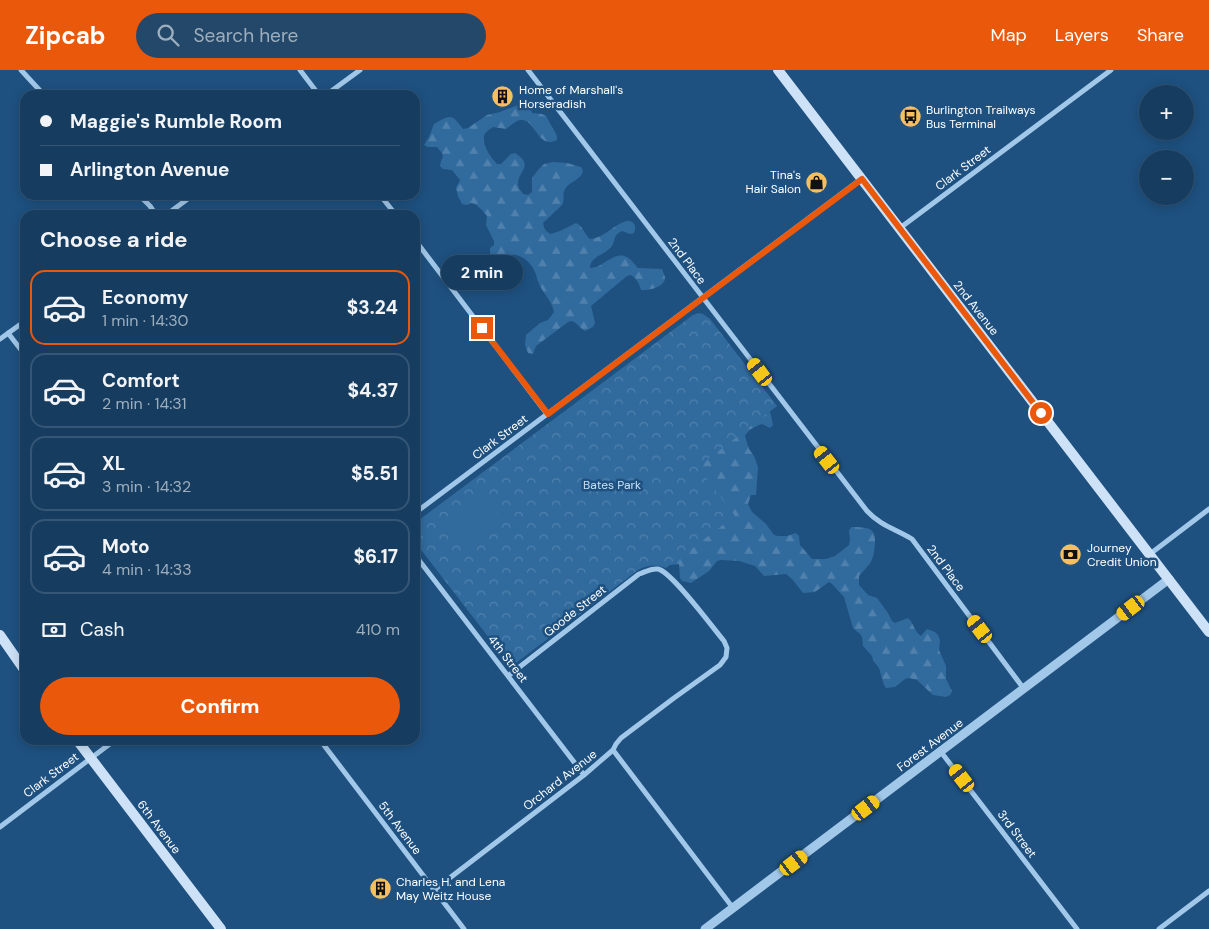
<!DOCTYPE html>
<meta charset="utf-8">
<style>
body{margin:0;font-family:"DM Sans",sans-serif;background:#234869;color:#f1f3f6;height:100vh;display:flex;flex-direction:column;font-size:19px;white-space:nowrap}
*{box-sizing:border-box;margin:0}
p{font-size:16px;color:#9eaebd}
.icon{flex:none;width:28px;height:28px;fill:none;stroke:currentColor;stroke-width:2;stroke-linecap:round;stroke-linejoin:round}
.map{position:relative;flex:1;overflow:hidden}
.drawer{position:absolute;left:20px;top:140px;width:400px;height:535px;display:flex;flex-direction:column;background:#163d60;border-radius:15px;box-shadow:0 2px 12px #0003,0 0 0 1px #355675}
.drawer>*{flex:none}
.top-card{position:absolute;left:20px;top:20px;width:400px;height:110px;border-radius:15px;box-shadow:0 2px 12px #0003,0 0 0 1px #355675;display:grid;align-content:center;height:110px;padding:0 20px;background:#163d60}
.fabs{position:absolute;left:1139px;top:15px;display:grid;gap:10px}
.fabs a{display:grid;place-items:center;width:55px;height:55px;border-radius:50%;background:#163d60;box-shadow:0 2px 12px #0003,0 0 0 1px #355675;font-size:25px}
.end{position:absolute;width:22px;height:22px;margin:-11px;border:6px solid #ea580c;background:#fff;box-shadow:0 0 0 2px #fff}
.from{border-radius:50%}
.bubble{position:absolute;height:35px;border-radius:18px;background:#163d60;box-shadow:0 2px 12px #0003,0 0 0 1px #355675;font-size:16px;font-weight:800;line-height:35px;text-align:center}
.car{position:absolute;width:15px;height:30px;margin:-15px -8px;border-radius:6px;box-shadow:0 0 4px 1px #0007;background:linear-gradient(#f5c518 24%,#345 0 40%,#f5c518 0 76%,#345 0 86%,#f5c518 0)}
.top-card b{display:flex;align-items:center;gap:18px;height:48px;font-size:19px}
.top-card b+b{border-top:1px solid #355675}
.top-card i{width:12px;height:12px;background:#f1f3f6}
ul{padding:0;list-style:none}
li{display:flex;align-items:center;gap:15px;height:75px;margin:0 10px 8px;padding:0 10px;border:2px solid #355675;border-radius:15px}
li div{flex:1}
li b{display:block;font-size:19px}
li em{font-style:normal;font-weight:800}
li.active{border-color:#ea580c}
li>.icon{width:45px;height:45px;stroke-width:1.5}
h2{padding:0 20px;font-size:22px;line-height:60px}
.pay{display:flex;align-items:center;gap:12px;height:55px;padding:0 20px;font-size:19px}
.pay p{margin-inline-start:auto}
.button{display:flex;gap:10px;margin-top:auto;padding:10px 20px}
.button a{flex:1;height:58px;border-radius:30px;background:#ea580c;color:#fff;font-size:20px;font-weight:800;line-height:58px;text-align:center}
header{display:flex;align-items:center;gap:30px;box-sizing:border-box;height:70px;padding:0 25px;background:#ea580c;color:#fff}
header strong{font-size:24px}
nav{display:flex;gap:28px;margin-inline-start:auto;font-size:18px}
.search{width:350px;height:45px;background:#234869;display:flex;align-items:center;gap:12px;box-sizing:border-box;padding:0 18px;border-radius:28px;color:#9eaebd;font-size:19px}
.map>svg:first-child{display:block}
.forest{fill:url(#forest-firs)}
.park{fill:url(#park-crowns)}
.garden{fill:#316b9e}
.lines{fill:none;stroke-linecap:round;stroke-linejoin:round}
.minor{stroke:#a2c8e9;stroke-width:5}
.tertiary{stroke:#a2c8e9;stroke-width:9}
.secondary{stroke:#cde2f7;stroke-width:10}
.route{stroke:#ea580c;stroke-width:6}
.labels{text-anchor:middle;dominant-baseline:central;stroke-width:5;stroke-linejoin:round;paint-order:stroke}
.poi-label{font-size:12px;fill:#fff;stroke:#1e5180;text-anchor:start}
.street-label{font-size:12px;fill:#fff;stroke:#1e5180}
.park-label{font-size:12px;fill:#c6e0f7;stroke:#1e5180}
</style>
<header>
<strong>Zipcab</strong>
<div class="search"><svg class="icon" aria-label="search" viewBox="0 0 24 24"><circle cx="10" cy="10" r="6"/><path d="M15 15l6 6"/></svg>Search here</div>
<nav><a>Map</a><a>Layers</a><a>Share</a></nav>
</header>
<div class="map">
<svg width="1209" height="859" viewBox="0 0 1209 859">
<defs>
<pattern id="forest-firs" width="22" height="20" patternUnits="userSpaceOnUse" patternTransform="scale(1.25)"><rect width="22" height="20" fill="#316b9e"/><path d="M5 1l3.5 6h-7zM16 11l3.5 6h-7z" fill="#5081ad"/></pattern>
<pattern id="park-crowns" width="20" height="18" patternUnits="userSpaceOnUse" patternTransform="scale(1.25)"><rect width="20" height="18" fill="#316b9e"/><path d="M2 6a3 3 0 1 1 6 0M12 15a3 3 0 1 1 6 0" fill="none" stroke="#5081ad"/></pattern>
</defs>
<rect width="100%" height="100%" fill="#1e5180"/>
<path class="forest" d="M525,30l4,1 3,12 10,1 4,2 11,20v4c-20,10 -21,-22 -37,-20 -5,1 -10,6 -14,9l-13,-2c-3,2 -8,5 -9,9 -2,9 7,22 13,28h4l10,-10 4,-1c20,13 3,17 3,31 0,4 3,7 5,10l5,1 4,-3v-14l6,-8 6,-6 9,-2 14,1 14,4 2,4c-2,9 -13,10 -18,18 -3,4 0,11 -3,16l-19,18c1,6 3,9 8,11l9,-3 16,-8c7,3 8,11 14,16 15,-1 26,-17 38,-18 4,0 4,1 7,4v4l-1,4 -4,1 -8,-3c-11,5 -5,11 -12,17 -6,7 -20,9 -20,20 13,0 24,-18 37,-11 4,2 8,8 11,11l24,1c1,3 2,5 3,8 1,10 -17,14 -24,13 -2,-7 -4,-11 -10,-15l-4,1 -36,30 4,17 -2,4 -8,4c-5,-3 -8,-8 -13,-10l-4,1 -32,24 -3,8 -5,-1 -3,-8 1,-10 14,-12 8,-3 6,-8c-2,-11 -11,-19 -15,-28 -2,-4 -2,-8 -4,-12 -3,-8 -14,-19 -24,-17 -4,1 -8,4 -11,6l-8,-4 -2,-4v-5l4,-3v-4l-8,-16 1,-9 -6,-7 -6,-5 -4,-1 -4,2 -5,-1 -4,-8 -2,-8 4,-8 -8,-10 -9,-1 -3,-3 1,-5 2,-4 -1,-4 -5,-6h-9l-4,-2 5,-8 5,-13c17,-9 17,-11 29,5l5,-1 19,-13 13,-3 18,-7z
M769,337l4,18 -3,3 -8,-4c-6,2 -14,6 -17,12l4,13 5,7 4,11 -2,28h-5l-3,9 4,8 14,12 8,11 4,1h9l9,-3 3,3 1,9 12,14h14l9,-3 14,-11 1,-5 -1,-9 2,-4c6,0 16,0 20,3 4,3 4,7 4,11 -1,19 -3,21 -16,35v9l9,10 9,3 11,15 4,8 3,2 13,-5c6,5 6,14 13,18l6,-7 8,3 3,3 2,5 -1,10 7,16v13l6,12 -2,4 -4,2 -13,-2 -16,-15 -8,-2 -4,1 -10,8 -9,1 -2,-3 -5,-17 -6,-8 -1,-4 -9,-10 -1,-9 -2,-3 -7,-6 -9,-31 -12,-13 -3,-2 -14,10 -12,1 -10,-13 -7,-6 -22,2 -9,-10 -16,-5 -18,-1 -4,1 -8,10 -18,12 -9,-2 -2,-3 -1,-14 -9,1 -17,-3 -78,-52z"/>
<path class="park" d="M699,243l4,1 7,5 67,87 -79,61 37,49 -69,52c-10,-4 -19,-3 -28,2l-126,96 -2,-1 -95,-123v-19l278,-208z"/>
<path class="garden" d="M484,427l18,23 -38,29 -17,-24z"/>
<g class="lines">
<path class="minor" d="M21,0l23,25
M300,0l19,25
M528,0l339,441c14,15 29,18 45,28l112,150
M326,25l34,-25
M139,125l11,11 6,9
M380,125l16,20
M166,145l27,-20
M900,158l211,-158
M415,170l132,174
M8,263l17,22
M0,269l25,-18
M415,443l446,-334
M1150,484l59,-45
M415,485l169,220
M320,670l144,189
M613,680l120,158
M941,682l136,177
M0,757l115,-87
M434,820l150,-115 29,-25 3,-6 5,-6 53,-40 46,-33 6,-8 1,-9 -3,-7c-11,-13 -52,-69 -66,-72 -7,-1 -13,3 -19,5l-131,102
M1159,859l50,-38"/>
<path class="tertiary" d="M705,859l464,-350"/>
<path class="secondary" d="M778,0l431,562
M0,565l25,36
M77,670l144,189"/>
</g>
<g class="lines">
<path class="route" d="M482,258l66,86 314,-235 179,234"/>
</g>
<defs>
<symbol id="building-disc" viewBox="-11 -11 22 22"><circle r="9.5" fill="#f8bf61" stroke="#1e5180"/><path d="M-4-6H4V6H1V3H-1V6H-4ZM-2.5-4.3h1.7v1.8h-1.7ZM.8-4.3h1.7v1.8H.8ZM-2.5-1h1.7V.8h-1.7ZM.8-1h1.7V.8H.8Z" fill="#111"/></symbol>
<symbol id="bus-disc" viewBox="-11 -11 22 22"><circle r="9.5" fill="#f8bf61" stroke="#1e5180"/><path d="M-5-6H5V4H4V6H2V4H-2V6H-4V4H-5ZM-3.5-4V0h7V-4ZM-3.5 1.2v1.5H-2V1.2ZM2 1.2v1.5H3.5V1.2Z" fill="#111"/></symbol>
<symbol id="shop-disc" viewBox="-11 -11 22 22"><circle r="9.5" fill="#f8bf61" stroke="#1e5180"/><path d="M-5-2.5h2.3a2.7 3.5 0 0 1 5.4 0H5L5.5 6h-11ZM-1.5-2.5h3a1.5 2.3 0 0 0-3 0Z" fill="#111"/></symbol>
<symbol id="bank-disc" viewBox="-11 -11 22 22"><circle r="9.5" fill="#f8bf61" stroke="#1e5180"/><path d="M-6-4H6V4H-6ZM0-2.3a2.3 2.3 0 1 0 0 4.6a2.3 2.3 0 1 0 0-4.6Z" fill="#111"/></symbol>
</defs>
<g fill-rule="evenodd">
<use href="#building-disc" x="490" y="14" width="25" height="25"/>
<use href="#bus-disc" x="898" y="34" width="25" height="25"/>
<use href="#shop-disc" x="804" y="100" width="25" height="25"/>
<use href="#bank-disc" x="1058" y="472" width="25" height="25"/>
<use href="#building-disc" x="368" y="806" width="25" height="25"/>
</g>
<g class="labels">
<g class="poi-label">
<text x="519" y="20">Home of Marshall's<tspan x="519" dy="14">Horseradish</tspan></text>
<text x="926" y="40">Burlington Trailways<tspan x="926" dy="14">Bus Terminal</tspan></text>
<text x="801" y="105" text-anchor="end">Tina's<tspan x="801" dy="14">Hair Salon</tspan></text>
<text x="1087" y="478">Journey<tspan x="1087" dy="14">Credit Union</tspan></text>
<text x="396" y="812">Charles H. and Lena<tspan x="396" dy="14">May Weitz House</tspan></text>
</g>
<g class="street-label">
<text transform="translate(963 98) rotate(-37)">Clark Street</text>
<text transform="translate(687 191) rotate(53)">2nd Place</text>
<text transform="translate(976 238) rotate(52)">2nd Avenue</text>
<text transform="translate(500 367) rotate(-37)">Clark Street</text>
<text transform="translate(946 498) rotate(53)">2nd Place</text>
<text transform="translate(575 541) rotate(-38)">Goode Street</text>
<text transform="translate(508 589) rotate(52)">4th Street</text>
<text transform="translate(930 675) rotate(-37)">Forest Avenue</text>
<text transform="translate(51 705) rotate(-37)">Clark Street</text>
<text transform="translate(560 710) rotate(-38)">Orchard Avenue</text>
<text transform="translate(159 757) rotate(53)">6th Avenue</text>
<text transform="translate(400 758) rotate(53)">5th Avenue</text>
<text transform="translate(1017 764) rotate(53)">3rd Street</text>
</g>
<g class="park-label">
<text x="612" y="415">Bates Park</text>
</g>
</g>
</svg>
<div class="fabs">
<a>+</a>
<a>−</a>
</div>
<i class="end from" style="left:1041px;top:343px"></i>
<i class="end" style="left:482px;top:258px"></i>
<div class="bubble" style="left:441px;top:185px;width:82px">2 min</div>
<i class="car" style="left:760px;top:302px;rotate:323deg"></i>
<i class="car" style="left:827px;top:390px;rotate:322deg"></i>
<i class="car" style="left:1131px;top:538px;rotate:233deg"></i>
<i class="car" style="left:980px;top:559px;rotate:323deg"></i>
<i class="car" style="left:962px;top:708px;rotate:322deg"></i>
<i class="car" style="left:866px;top:738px;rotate:53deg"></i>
<i class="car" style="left:794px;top:793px;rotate:53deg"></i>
<div class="top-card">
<b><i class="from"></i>Maggie's Rumble Room</b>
<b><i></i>Arlington Avenue</b>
</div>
<section class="drawer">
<h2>Choose a ride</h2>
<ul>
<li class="active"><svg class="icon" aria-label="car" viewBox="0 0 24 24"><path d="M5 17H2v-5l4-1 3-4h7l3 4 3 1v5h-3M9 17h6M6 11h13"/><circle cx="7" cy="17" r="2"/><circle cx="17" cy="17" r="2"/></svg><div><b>Economy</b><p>1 min · 14:30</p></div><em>$3.24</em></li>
<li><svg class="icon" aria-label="car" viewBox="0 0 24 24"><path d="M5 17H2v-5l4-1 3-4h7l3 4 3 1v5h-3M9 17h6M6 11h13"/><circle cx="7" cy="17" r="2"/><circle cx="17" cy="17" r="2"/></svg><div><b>Comfort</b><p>2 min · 14:31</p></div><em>$4.37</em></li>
<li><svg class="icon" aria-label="car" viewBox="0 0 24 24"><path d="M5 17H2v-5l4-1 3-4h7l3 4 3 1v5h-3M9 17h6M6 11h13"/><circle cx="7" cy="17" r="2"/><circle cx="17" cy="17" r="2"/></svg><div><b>XL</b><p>3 min · 14:32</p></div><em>$5.51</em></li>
<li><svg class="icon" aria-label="car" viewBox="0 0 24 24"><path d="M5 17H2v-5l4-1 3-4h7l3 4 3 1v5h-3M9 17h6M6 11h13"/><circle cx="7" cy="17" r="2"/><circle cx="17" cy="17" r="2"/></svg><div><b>Moto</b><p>4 min · 14:33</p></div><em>$6.17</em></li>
</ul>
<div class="pay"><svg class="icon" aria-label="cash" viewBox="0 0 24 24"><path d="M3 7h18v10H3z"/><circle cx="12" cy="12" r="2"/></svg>Cash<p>410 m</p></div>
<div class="button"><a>Confirm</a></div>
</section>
</div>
